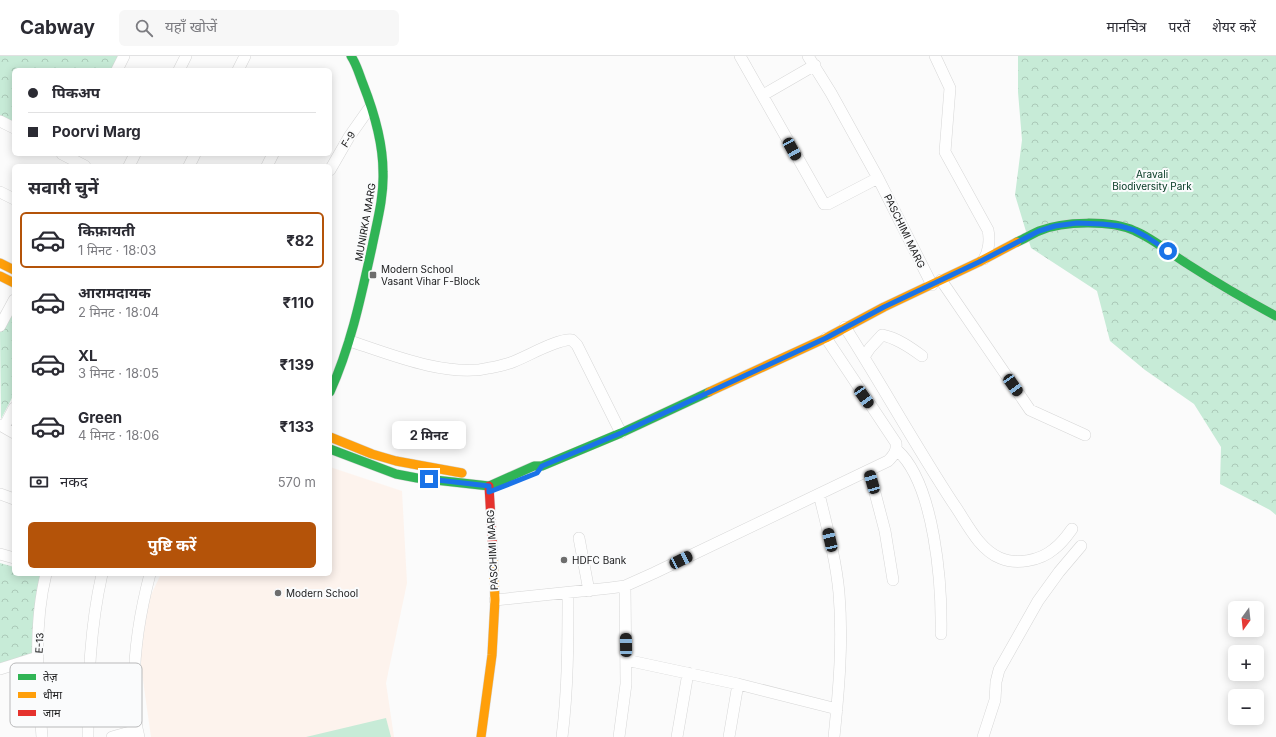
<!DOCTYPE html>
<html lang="hi">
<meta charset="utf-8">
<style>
body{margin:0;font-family:Inter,"Noto Sans Devanagari",sans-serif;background:#f7f7f7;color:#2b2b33;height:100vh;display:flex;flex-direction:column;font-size:15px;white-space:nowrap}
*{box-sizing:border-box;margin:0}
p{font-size:13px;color:#7c7c81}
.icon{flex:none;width:22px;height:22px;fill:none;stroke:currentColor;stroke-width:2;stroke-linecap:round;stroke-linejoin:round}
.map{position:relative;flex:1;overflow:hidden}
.panel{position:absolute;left:12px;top:108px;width:320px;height:412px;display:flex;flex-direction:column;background:#fff;border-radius:6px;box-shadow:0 2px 10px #0003}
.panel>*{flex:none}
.top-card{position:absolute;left:12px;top:12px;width:320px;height:88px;border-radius:6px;box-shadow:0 2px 10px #0003;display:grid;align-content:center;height:88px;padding:0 16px;background:#fff}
.needle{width:26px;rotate:195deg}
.fabs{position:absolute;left:1228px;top:545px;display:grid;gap:8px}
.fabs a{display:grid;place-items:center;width:36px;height:36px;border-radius:6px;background:#fff;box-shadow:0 2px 10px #0003;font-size:20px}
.end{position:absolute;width:18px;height:18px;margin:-9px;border:5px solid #1a73e8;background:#fff;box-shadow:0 0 0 2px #fff}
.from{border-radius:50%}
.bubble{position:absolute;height:28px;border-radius:6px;background:#fff;box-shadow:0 2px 10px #0003;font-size:13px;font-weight:700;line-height:28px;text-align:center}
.car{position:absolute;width:12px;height:24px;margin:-12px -6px;border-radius:5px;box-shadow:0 0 3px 1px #0007;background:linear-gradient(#222 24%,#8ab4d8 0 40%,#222 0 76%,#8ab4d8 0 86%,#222 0)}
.top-card b{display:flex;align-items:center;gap:14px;height:38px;font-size:15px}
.top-card b+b{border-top:1px solid #e1e1e2}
.top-card i{width:10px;height:10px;background:#2b2b33}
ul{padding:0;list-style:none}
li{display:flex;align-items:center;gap:12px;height:56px;margin:0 8px 6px;padding:0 8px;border:2px solid transparent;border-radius:6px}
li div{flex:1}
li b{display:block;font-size:15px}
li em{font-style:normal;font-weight:700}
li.active{border-color:#b45309}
li>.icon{width:36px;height:36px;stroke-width:1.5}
h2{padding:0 16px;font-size:18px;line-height:48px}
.pay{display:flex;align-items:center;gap:10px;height:44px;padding:0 16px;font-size:15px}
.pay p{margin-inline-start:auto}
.action{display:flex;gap:8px;margin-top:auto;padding:8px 16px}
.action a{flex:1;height:46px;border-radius:6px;background:#b45309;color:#fff;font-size:16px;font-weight:700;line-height:46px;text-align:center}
header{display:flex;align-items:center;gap:24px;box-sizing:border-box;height:56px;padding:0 20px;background:#fff;border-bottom:1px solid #e1e1e2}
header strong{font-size:19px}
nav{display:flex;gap:22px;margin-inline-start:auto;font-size:14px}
.search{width:280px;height:36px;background:#f7f7f7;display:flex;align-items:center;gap:10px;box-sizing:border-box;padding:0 14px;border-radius:6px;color:#7c7c81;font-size:15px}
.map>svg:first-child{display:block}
.education{fill:#fdf3ed}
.green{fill:#c7ebd7}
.park{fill:url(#park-crowns)}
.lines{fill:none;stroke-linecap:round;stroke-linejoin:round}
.street-casing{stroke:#d6d6d6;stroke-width:12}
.fast-casing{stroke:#d6d6d6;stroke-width:10}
.slow-casing{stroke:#d6d6d6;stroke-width:10}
.jam-casing{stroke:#d6d6d6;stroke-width:10}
.street{stroke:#fefefe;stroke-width:11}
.fast{stroke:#30b455;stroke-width:9}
.slow{stroke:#ff9f0a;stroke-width:9}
.jam{stroke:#e5322d;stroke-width:9}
.route{stroke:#1a73e8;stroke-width:5}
.poi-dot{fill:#6d6d6d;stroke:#fafbfc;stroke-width:1.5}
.labels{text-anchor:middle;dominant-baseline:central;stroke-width:4;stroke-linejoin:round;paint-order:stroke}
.street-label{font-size:10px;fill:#202021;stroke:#fafbfc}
.park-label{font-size:10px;fill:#00351f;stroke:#fafbfc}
.poi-label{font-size:10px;fill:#202021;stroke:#fafbfc;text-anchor:start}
.key{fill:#fafbfc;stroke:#b9b9ba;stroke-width:1}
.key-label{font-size:11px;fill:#202021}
</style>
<header>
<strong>Cabway</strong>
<div class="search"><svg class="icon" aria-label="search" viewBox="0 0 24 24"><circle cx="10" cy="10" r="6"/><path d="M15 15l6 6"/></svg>यहाँ खोजें</div>
<nav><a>मानचित्र</a><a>परतें</a><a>शेयर करें</a></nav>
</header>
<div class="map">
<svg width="1276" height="681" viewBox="0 0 1276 681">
<defs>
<pattern id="park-crowns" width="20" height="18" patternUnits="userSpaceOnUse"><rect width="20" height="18" fill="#c7ebd7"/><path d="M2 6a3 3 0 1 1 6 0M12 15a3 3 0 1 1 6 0" fill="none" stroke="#abc9b8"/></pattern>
</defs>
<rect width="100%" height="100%" fill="#fbfbfb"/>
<path class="education" d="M330,411l72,24 5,92 -21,100 8,54h-243l-11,-78 7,-56 14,-29h169z"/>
<path class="green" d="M386,662l5,19h-85z"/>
<path class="park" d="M0,0h121l-7,14h-100v53l-14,-7z
M1018,0h258v459l-6,-5 -50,-26 1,-37 -27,-43 -49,-34 -35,-29 -13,-50 -66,-43 -16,-53 7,-55 -4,-48z
M14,251v87l-13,25 -1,-88z
M0,507l14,4v7h24l5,3 -9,80 -34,10z"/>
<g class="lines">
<defs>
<path id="street" d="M740,0l84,148h4l50,-26
M808,0l23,37 47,85 54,107
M935,0l15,32 -5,64 43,78c2,9 1,21 -4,29
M117,14l7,-14
M179,14l7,-14
M238,14l7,-14
M763,39l52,-30
M0,65l14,7
M62,98l23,12
M129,110l6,-12
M189,110l6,-12
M267,110l6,-12
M330,114l19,-33 19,-27
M0,136l14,7
M941,224l89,130 55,25
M0,270l14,-26
M845,271c37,58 70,118 108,176 13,18 25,46 47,55 16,7 40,3 54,-9 7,-5 13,-13 18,-20
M350,285c39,13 98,37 139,27 7,-1 14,-3 21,-5 15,-5 48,-25 62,-23l5,5 44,88
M864,301l6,-9 12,-13c15,3 28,12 40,21
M0,369l14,8
M4,371l10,-19
M897,394c38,34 45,135 44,184
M869,414l16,61 8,49
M0,438l14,5
M819,438c8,33 17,66 20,99 4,48 0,96 -5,144
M579,482l10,53
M0,498l14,4
M495,544l115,-12 15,-2 29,-13 234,-112c6,-6 9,-10 8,-18l-70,-105
M626,604l112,24 99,25
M0,613l38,-12
M42,681c-4,-53 -9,-111 4,-163
M88,681c0,-55 2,-110 14,-163
M112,681l25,-7
M139,681c-3,-11 -4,-22 -4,-34 -3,-43 4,-87 15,-129
M562,681c6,-48 6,-96 6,-144
M619,681l7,-53 -1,-98
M677,681l11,-64
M729,681l9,-53
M983,681l12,-37 1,-18 3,-12 39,-69 21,-29 22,-26"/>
<path id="fast" d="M1017,186c7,-3 15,-8 22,-11 24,-10 72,-11 96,0 19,8 36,23 54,34 28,18 57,35 87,51
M330,336c21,-47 31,-95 42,-145 5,-25 12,-50 11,-75 0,-31 -9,-60 -20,-88 -4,-10 -6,-19 -12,-28
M330,393l66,25 21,4 72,8 45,-20h8l79,-33 88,-41"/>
<path id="slow" d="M0,207l14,7
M0,220l14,7
M709,336l117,-54 58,-31 95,-45 38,-20
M330,381l42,17 24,7 66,12
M481,681l11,-82 3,-55 -2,-46"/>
<path id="jam" d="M489,430l4,68"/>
</defs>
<use href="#street" class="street-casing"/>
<use href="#fast" class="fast-casing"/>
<use href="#slow" class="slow-casing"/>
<use href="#jam" class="jam-casing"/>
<use href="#street" class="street"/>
<use href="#fast" class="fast"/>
<use href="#slow" class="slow"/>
<use href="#jam" class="jam"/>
</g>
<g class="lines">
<path class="route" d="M429,423l60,7v6l48,-19 5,-7 79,-33 205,-95 58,-31 95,-45 60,-31 16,-5 22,-3 25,1 18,2 14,4 13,7 21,14"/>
</g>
<g class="poi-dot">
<rect x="369" y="215" width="8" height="8" rx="2"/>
<circle cx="564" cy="504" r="4"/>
<circle cx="278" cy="537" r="4"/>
</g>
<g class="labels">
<g class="street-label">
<text transform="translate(348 83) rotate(-57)">F-9</text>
<text transform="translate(365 166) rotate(-80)">MUNIRKA MARG</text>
<text transform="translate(905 175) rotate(64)">PASCHIMI MARG</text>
<text transform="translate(492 494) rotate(-93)">PASCHIMI MARG</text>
<text transform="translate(39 587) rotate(-87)">E-13</text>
</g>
<g class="park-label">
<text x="1152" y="118">Aravali<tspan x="1152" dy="12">Biodiversity Park</tspan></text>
</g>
<g class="poi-label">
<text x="381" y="213">Modern School<tspan x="381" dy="12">Vasant Vihar F-Block</tspan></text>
<text x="572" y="504">HDFC Bank</text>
<text x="286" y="537">Modern School</text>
</g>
</g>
<rect x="10" y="607" width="132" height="64" rx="6" class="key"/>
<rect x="18" y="618" width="18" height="6" fill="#30b455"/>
<rect x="18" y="636" width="18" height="6" fill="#ff9f0a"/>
<rect x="18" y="654" width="18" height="6" fill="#e5322d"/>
<g class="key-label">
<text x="43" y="625">तेज़</text>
<text x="43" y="643">धीमा</text>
<text x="43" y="661">जाम</text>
</g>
</svg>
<div class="fabs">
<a><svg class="needle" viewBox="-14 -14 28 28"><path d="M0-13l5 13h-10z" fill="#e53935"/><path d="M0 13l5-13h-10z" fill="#7c7c81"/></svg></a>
<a>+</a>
<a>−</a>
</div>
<i class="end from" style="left:1168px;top:195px"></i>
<i class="end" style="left:429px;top:423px"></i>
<div class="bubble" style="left:392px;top:365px;width:74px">2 मिनट</div>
<i class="car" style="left:792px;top:93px;rotate:151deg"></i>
<i class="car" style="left:1013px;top:329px;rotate:145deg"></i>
<i class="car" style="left:864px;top:341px;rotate:145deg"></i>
<i class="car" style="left:872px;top:426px;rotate:344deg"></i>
<i class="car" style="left:830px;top:484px;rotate:347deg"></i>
<i class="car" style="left:681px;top:504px;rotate:64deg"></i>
<i class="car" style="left:626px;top:589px;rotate:359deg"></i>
<div class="top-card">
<b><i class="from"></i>पिकअप</b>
<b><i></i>Poorvi Marg</b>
</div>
<section class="panel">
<h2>सवारी चुनें</h2>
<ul>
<li class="active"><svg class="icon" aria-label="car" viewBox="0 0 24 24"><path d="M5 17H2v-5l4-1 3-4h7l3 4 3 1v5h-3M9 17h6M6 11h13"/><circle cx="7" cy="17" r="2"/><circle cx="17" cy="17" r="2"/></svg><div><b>किफ़ायती</b><p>1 मिनट · 18:03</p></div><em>₹82</em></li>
<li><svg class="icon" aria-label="car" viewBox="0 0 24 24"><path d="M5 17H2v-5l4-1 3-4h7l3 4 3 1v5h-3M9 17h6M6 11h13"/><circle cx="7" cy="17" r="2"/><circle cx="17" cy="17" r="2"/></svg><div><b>आरामदायक</b><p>2 मिनट · 18:04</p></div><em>₹110</em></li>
<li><svg class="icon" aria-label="car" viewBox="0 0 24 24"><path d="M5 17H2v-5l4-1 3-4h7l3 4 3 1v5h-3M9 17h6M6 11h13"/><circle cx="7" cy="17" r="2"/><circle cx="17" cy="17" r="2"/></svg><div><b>XL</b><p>3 मिनट · 18:05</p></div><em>₹139</em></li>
<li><svg class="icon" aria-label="car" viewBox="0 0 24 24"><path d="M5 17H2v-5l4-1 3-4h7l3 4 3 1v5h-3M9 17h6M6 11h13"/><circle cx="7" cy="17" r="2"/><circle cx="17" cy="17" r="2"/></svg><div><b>Green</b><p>4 मिनट · 18:06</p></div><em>₹133</em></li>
</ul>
<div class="pay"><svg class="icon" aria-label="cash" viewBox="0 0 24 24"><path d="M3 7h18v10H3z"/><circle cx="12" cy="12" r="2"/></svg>नकद<p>570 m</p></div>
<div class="action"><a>पुष्टि करें</a></div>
</section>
</div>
